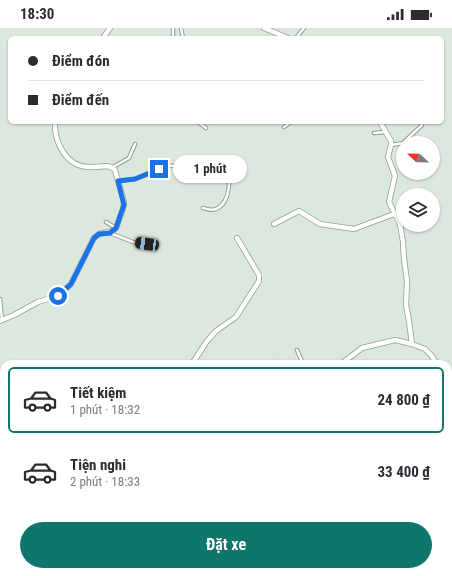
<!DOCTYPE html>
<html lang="vi">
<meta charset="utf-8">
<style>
body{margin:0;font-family:"Roboto Condensed",sans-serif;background:#f2f2f3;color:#2b2b33;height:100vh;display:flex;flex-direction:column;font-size:15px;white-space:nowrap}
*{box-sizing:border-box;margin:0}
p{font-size:13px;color:#7c7c81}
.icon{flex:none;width:22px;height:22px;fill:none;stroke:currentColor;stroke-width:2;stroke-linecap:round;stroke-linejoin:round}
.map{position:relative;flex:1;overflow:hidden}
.sheet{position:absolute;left:0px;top:332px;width:452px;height:216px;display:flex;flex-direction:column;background:#fff;border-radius:12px 12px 0 0;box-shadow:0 1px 3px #0004}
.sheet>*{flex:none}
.guide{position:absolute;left:8px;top:8px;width:436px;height:88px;border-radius:6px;box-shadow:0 1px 3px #0004;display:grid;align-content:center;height:88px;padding:0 20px;background:#fff}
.needle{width:26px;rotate:292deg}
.buttons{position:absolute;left:396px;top:108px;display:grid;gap:8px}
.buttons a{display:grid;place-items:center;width:44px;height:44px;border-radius:50%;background:#fff;box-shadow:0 1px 3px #0004;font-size:20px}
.end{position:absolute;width:18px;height:18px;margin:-9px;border:5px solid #1a73e8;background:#fff;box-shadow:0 0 0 2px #fff}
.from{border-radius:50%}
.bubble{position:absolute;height:28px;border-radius:14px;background:#fff;box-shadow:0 1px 3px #0004;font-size:13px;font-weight:700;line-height:28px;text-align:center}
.car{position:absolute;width:12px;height:24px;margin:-12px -6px;border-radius:5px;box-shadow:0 0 3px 1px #0007;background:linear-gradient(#222 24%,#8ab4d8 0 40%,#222 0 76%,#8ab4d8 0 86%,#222 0)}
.guide b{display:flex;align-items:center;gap:14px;height:38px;font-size:15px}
.guide b+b{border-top:1px solid #e1e1e2}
.guide i{width:10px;height:10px;background:#2b2b33}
ul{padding:7px 0 0;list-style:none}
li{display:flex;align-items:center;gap:12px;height:66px;margin:0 8px 6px;padding:0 12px;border:2px solid transparent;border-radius:6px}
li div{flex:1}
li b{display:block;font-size:15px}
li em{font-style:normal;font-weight:700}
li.selected{border-color:#0f766e}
li>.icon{width:36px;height:36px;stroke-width:1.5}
.button{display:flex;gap:8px;margin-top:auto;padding:8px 20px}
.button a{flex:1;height:46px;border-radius:24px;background:#0f766e;color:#fff;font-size:16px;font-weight:700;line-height:46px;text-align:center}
.status{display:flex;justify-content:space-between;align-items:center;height:28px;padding:0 20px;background:#fff;direction:ltr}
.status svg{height:11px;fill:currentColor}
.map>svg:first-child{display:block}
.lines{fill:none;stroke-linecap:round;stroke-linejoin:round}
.service-casing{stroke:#919d92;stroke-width:4.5}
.minor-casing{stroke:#919d92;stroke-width:6}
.service{stroke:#fff;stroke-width:2.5}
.minor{stroke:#fff;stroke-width:4.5}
.route{stroke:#1a73e8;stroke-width:5}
</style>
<div class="status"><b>18:30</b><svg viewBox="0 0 49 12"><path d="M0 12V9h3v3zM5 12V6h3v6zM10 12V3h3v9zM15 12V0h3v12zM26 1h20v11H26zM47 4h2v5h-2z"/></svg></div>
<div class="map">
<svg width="452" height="548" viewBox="0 0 452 548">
<rect width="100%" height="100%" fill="#dce8dd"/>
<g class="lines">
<defs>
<path id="service" d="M173,0v10
M181,0l2,10
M296,10l8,-10
M198,94l8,6
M284,99l7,-5
M374,105l11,-1
M403,115l19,-18v-3
M391,117l12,-2
M113,139l16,-9 6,-14
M417,145v3
M119,153l16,-2 33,-13 21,-1 38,10 2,3c1,10 -2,27 -13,31 -5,2 -9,0 -13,-1
M106,194l10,6
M110,205l23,9 14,2
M0,271l2,21
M297,322l6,14
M274,334l1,2
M366,548l7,-4"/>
<path id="minor" d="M264,0l24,10
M103,10l7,-10
M380,94l11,19v4l-3,12 7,19 -6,26 11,22 3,18 1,17 3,22 -1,24 3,16 3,23
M274,196l25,-13 21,13 34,5 40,-15
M0,293l14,-6 24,-13 20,-6 13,-12 23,-46 5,-4 14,-3 3,-3 7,-19 1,-7 -9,-32c-6,-7 -18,-2 -27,-3 -22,-1 -34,-25 -33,-45
M192,336l15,-23 9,-10 20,-14 23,-36v-6l-22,-37
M341,336l21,-16 33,-8 17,4 13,5 6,6 6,9
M448,347l4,1
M0,445h4
M231,544l5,4
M363,544l3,4
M0,548l6,-4
M238,548l7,-4"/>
</defs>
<use href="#service" class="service-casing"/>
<use href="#minor" class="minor-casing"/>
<use href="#service" class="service"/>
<use href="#minor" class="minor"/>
</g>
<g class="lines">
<path class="route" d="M58,268l13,-12 23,-46 5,-4 11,-1 6,-5 8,-23 -6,-24 17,-2 24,-10"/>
</g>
</svg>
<div class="buttons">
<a><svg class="needle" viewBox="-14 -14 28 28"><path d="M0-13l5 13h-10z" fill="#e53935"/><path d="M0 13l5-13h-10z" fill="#7c7c81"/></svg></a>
<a><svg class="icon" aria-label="layers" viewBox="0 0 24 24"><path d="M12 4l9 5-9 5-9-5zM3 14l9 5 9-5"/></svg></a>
</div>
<i class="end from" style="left:58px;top:268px"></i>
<i class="end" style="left:159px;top:141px"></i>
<div class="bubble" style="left:173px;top:127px;width:74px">1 phút</div>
<i class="car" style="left:147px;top:216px;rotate:278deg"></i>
<div class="guide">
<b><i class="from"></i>Điểm đón</b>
<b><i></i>Điểm đến</b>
</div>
<section class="sheet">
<ul>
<li class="selected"><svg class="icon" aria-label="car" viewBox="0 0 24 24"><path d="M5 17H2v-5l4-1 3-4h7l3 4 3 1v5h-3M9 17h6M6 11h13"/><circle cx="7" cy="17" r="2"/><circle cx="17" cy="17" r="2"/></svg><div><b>Tiết kiệm</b><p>1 phút · 18:32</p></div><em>24 800 ₫</em></li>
<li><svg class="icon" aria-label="car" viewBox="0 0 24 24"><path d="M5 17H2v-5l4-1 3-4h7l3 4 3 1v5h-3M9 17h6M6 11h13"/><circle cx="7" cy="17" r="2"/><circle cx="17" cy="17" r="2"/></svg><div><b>Tiện nghi</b><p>2 phút · 18:33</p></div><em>33 400 ₫</em></li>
</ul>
<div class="button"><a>Đặt xe</a></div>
</section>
</div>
